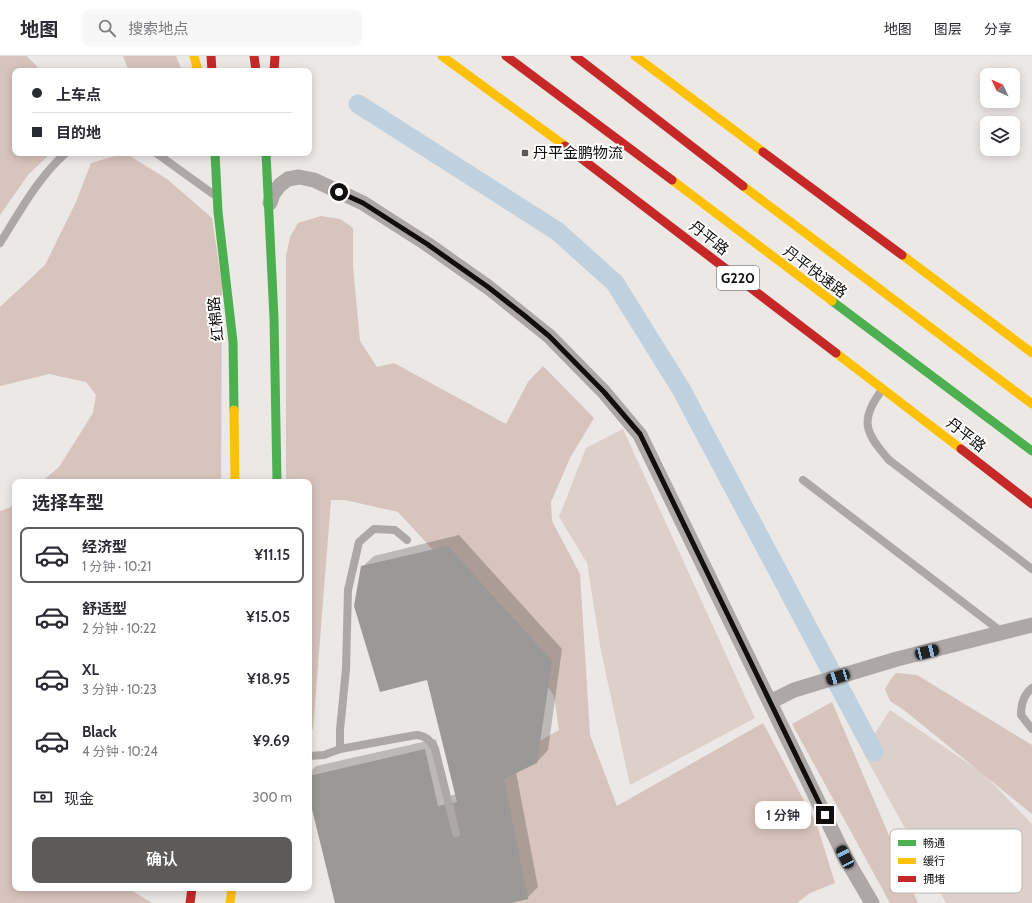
<!DOCTYPE html>
<html lang="zh">
<meta charset="utf-8">
<style>
body{margin:0;font-family:Cabin,"Noto Sans SC",sans-serif;background:#f7f7f7;color:#2b2b33;height:100vh;display:flex;flex-direction:column;font-size:15px;white-space:nowrap}
*{box-sizing:border-box;margin:0}
p{font-size:13px;color:#7c7c81}
.icon{flex:none;width:22px;height:22px;fill:none;stroke:currentColor;stroke-width:2;stroke-linecap:round;stroke-linejoin:round}
.map{position:relative;flex:1;overflow:hidden}
.panel{position:absolute;left:12px;top:423px;width:300px;height:412px;display:flex;flex-direction:column;background:#fff;border-radius:8px;box-shadow:0 2px 10px #0003}
.panel>*{flex:none}
.guide{position:absolute;left:12px;top:12px;width:300px;height:88px;border-radius:8px;box-shadow:0 2px 10px #0003;display:grid;align-content:center;height:88px;padding:0 20px;background:#fff}
.needle{width:26px;rotate:314deg}
.buttons{position:absolute;left:980px;top:12px;display:grid;gap:8px}
.buttons a{display:grid;place-items:center;width:40px;height:40px;border-radius:8px;background:#fff;box-shadow:0 2px 10px #0003;font-size:20px}
.end{position:absolute;width:18px;height:18px;margin:-9px;border:5px solid #110f0e;background:#fff;box-shadow:0 0 0 2px #fff}
.from{border-radius:50%}
.bubble{position:absolute;height:28px;border-radius:8px;background:#fff;box-shadow:0 2px 10px #0003;font-size:13px;font-weight:600;line-height:28px;text-align:center}
.car{position:absolute;width:12px;height:24px;margin:-12px -6px;border-radius:5px;box-shadow:0 0 3px 1px #0007;background:linear-gradient(#222 24%,#8ab4d8 0 40%,#222 0 76%,#8ab4d8 0 86%,#222 0)}
.guide b{display:flex;align-items:center;gap:14px;height:38px;font-size:15px}
.guide b+b{border-top:1px solid #e1e1e2}
.guide i{width:10px;height:10px;background:#2b2b33}
ul{padding:0;list-style:none}
li{display:flex;align-items:center;gap:12px;height:56px;margin:0 8px 6px;padding:0 12px;border:2px solid transparent;border-radius:8px}
li div{flex:1}
li b{display:block;font-size:15px}
li em{font-style:normal;font-weight:600}
li.on{border-color:#5d5b5a}
li>.icon{width:36px;height:36px;stroke-width:1.5}
h2{padding:0 20px;font-size:18px;line-height:48px}
.pay{display:flex;align-items:center;gap:10px;height:44px;padding:0 20px;font-size:15px}
.pay p{margin-inline-start:auto}
.action{display:flex;gap:8px;margin-top:auto;padding:8px 20px}
.action a{flex:1;height:46px;border-radius:8px;background:#5d5b5a;color:#fff;font-size:16px;font-weight:600;line-height:46px;text-align:center}
header{display:flex;align-items:center;gap:24px;box-sizing:border-box;height:56px;padding:0 20px;background:#fff;border-bottom:1px solid #e1e1e2}
header strong{font-size:19px}
nav{display:flex;gap:22px;margin-inline-start:auto;font-size:14px}
.search{width:280px;height:36px;background:#f7f7f7;display:flex;align-items:center;gap:10px;box-sizing:border-box;padding:0 14px;border-radius:8px;color:#7c7c81;font-size:15px}
.map>svg:first-child{display:block}
.green{fill:#ddd0ca}
.forest{fill:#d7c4bc}
.shadow{fill:#0003}
.lines{fill:none;stroke-linecap:round;stroke-linejoin:round}
.canal{stroke:#bfd0de;stroke-width:19}
.building{fill:#9a9998}
.lane{stroke:#ada8a7;stroke-width:8}
.street{stroke:#ada8a7;stroke-width:15}
.fast{stroke:#4caf50;stroke-width:9}
.slow{stroke:#ffc107;stroke-width:9}
.jam{stroke:#c62828;stroke-width:9}
.route{stroke:#110f0e;stroke-width:5}
.poi-dot{fill:#5d5b5a;stroke:#fff;stroke-width:1.5}
.labels{text-anchor:middle;dominant-baseline:central;stroke-width:4;stroke-linejoin:round;paint-order:stroke}
.shield{fill:#fff;stroke:#585756;stroke-width:1}
.shield-label{font-size:14px;font-weight:bold;fill:#110f0e}
.poi-label{font-size:15px;fill:#110f0e;stroke:#fff;text-anchor:start}
.street-label{font-size:15px;fill:#110f0e;stroke:#fff}
.key{fill:#fff;stroke:#b8b7b7;stroke-width:1}
.key-label{font-size:11px;fill:#110f0e}
</style>
<header>
<strong>地图</strong>
<div class="search"><svg class="icon" aria-label="search" viewBox="0 0 24 24"><circle cx="10" cy="10" r="6"/><path d="M15 15l6 6"/></svg>搜索地点</div>
<nav><a>地图</a><a>图层</a><a>分享</a></nav>
</header>
<div class="map">
<svg width="1032" height="847" viewBox="0 0 1032 847">
<rect width="100%" height="100%" fill="#ebe8e6"/>
<path class="green" d="M623,373l132,289 -125,67 -29,-134 -14,-88 -28,-46 27,-69z
M890,654l93,63 49,51v79h-86l-83,-151z"/>
<path class="forest" d="M0,0h27l14,15h-26v82h36l-23,22 -28,40z
M123,0h53l6,15h-53z
M125,97l42,26 45,39 10,67 -1,197h-180l18,-15 34,-54 3,-18 -10,-13 -37,-8 -49,12v-79l45,-42 31,-63 15,-39z
M321,160l19,3 13,9v38l7,75 17,26 17,-4 112,61 22,-42 15,-16 51,52 -24,40 -19,44 1,19 28,53 10,161 27,71 146,-83 54,102 18,58 -25,10 -13,10h-291l-5,-140 58,-33 -5,-34 -36,-54 -120,-130 -53,-12h-14l-18,229h-4v-247h-23v-226l4,-19 8,-14z
M15,447v385h113l24,15h-152v-392l9,-3z
M896,617l21,2 115,70v69l-128,-104 -14,-9 -5,-12 6,-10z
M832,646l86,201h-28l-98,-179z"/>
<path class="shadow" d="M459,479l103,114 -14,101 -11,12 -21,10 22,115 -11,11 -20,5h-171l-27,-110v-20l7,-7 120,-27 13,57 7,-2 -28,-116 -66,-111 12,-11z"/>
<g class="lines">
<path class="canal" d="M358,48l199,127 58,52 66,106 193,363"/>
</g>
<path class="building" d="M448,490l104,115 -15,102 -33,16 24,120 -17,4h-176l-26,-106v-21l116,-27 13,57 19,-4 -30,-122 -47,12 -26,-86 7,-40z
M146,832h16v3z"/>
<g class="lines">
<path class="lane" d="M156,97l57,41
M0,187c19,-30 39,-67 66,-90
M882,334c-23,30 -17,43 7,70l143,109
M803,424l200,153
M1032,632c-9,7 -11,17 -11,27l11,14
M340,693l76,-14c10,1 14,5 19,14l21,84
M309,700l15,-1 16,-6v-19l6,-61 2,-79 11,-48 15,-13 21,1 12,10"/>
<path class="street" d="M270,147l3,-9 7,-9 8,-6 11,-2 15,3 49,23 64,41 61,43 61,49 55,56 36,43 205,422 27,46
M770,646l24,-12 103,-31 135,-34"/>
<path class="fast" d="M215,97l3,59 15,130 1,68
M266,97l8,165 3,164
M832,245l200,150"/>
<path class="slow" d="M194,0l4,15
M442,0l123,90
M635,0l128,96
M672,124l160,121
M743,130l289,218
M902,199l130,98
M836,297l125,96
M234,354l1,72
M230,847l2,-15"/>
<path class="jam" d="M211,0l1,15
M254,0l2,15
M506,0l166,124
M575,0l168,130
M274,15l1,-15
M565,90l271,207
M763,96l139,103
M961,393l71,55
M190,847l2,-15"/>
</g>
<g class="lines">
<path class="route" d="M339,136l24,11 64,41 61,43 37,29 24,20 55,56 36,42 185,381"/>
</g>
<rect class="poi-dot" x="521" y="93" width="8" height="8" rx="2"/>
<g class="labels">
<rect class="shield" x="717" y="210" width="42" height="24" rx="3"/>
<g class="shield-label">
<text x="738" y="222">G220</text>
</g>
<g class="poi-label">
<text x="533" y="97">丹平金鹏物流</text>
</g>
<g class="street-label">
<text transform="translate(709 182) rotate(38)">丹平路</text>
<text transform="translate(815 216) rotate(37)">丹平快速路</text>
<text transform="translate(216 263) rotate(-96)">红棉路</text>
<text transform="translate(966 379) rotate(38)">丹平路</text>
</g>
</g>
<rect x="890" y="773" width="132" height="64" rx="6" class="key"/>
<rect x="898" y="784" width="18" height="6" fill="#4caf50"/>
<rect x="898" y="802" width="18" height="6" fill="#ffc107"/>
<rect x="898" y="820" width="18" height="6" fill="#c62828"/>
<g class="key-label">
<text x="923" y="791">畅通</text>
<text x="923" y="809">缓行</text>
<text x="923" y="827">拥堵</text>
</g>
</svg>
<div class="buttons">
<a><svg class="needle" viewBox="-14 -14 28 28"><path d="M0-13l5 13h-10z" fill="#e53935"/><path d="M0 13l5-13h-10z" fill="#7c7c81"/></svg></a>
<a><svg class="icon" aria-label="layers" viewBox="0 0 24 24"><path d="M12 4l9 5-9 5-9-5zM3 14l9 5 9-5"/></svg></a>
</div>
<i class="end from" style="left:339px;top:136px"></i>
<i class="end" style="left:825px;top:759px"></i>
<div class="bubble" style="left:755px;top:745px;width:56px">1 分钟</div>
<i class="car" style="left:927px;top:596px;rotate:76deg"></i>
<i class="car" style="left:838px;top:621px;rotate:253deg"></i>
<i class="car" style="left:845px;top:801px;rotate:334deg"></i>
<div class="guide">
<b><i class="from"></i>上车点</b>
<b><i></i>目的地</b>
</div>
<section class="panel">
<h2>选择车型</h2>
<ul>
<li class="on"><svg class="icon" aria-label="car" viewBox="0 0 24 24"><path d="M5 17H2v-5l4-1 3-4h7l3 4 3 1v5h-3M9 17h6M6 11h13"/><circle cx="7" cy="17" r="2"/><circle cx="17" cy="17" r="2"/></svg><div><b>经济型</b><p>1 分钟 · 10:21</p></div><em>¥11.15</em></li>
<li><svg class="icon" aria-label="car" viewBox="0 0 24 24"><path d="M5 17H2v-5l4-1 3-4h7l3 4 3 1v5h-3M9 17h6M6 11h13"/><circle cx="7" cy="17" r="2"/><circle cx="17" cy="17" r="2"/></svg><div><b>舒适型</b><p>2 分钟 · 10:22</p></div><em>¥15.05</em></li>
<li><svg class="icon" aria-label="car" viewBox="0 0 24 24"><path d="M5 17H2v-5l4-1 3-4h7l3 4 3 1v5h-3M9 17h6M6 11h13"/><circle cx="7" cy="17" r="2"/><circle cx="17" cy="17" r="2"/></svg><div><b>XL</b><p>3 分钟 · 10:23</p></div><em>¥18.95</em></li>
<li><svg class="icon" aria-label="car" viewBox="0 0 24 24"><path d="M5 17H2v-5l4-1 3-4h7l3 4 3 1v5h-3M9 17h6M6 11h13"/><circle cx="7" cy="17" r="2"/><circle cx="17" cy="17" r="2"/></svg><div><b>Black</b><p>4 分钟 · 10:24</p></div><em>¥9.69</em></li>
</ul>
<div class="pay"><svg class="icon" aria-label="cash" viewBox="0 0 24 24"><path d="M3 7h18v10H3z"/><circle cx="12" cy="12" r="2"/></svg>现金<p>300 m</p></div>
<div class="action"><a>确认</a></div>
</section>
</div>
